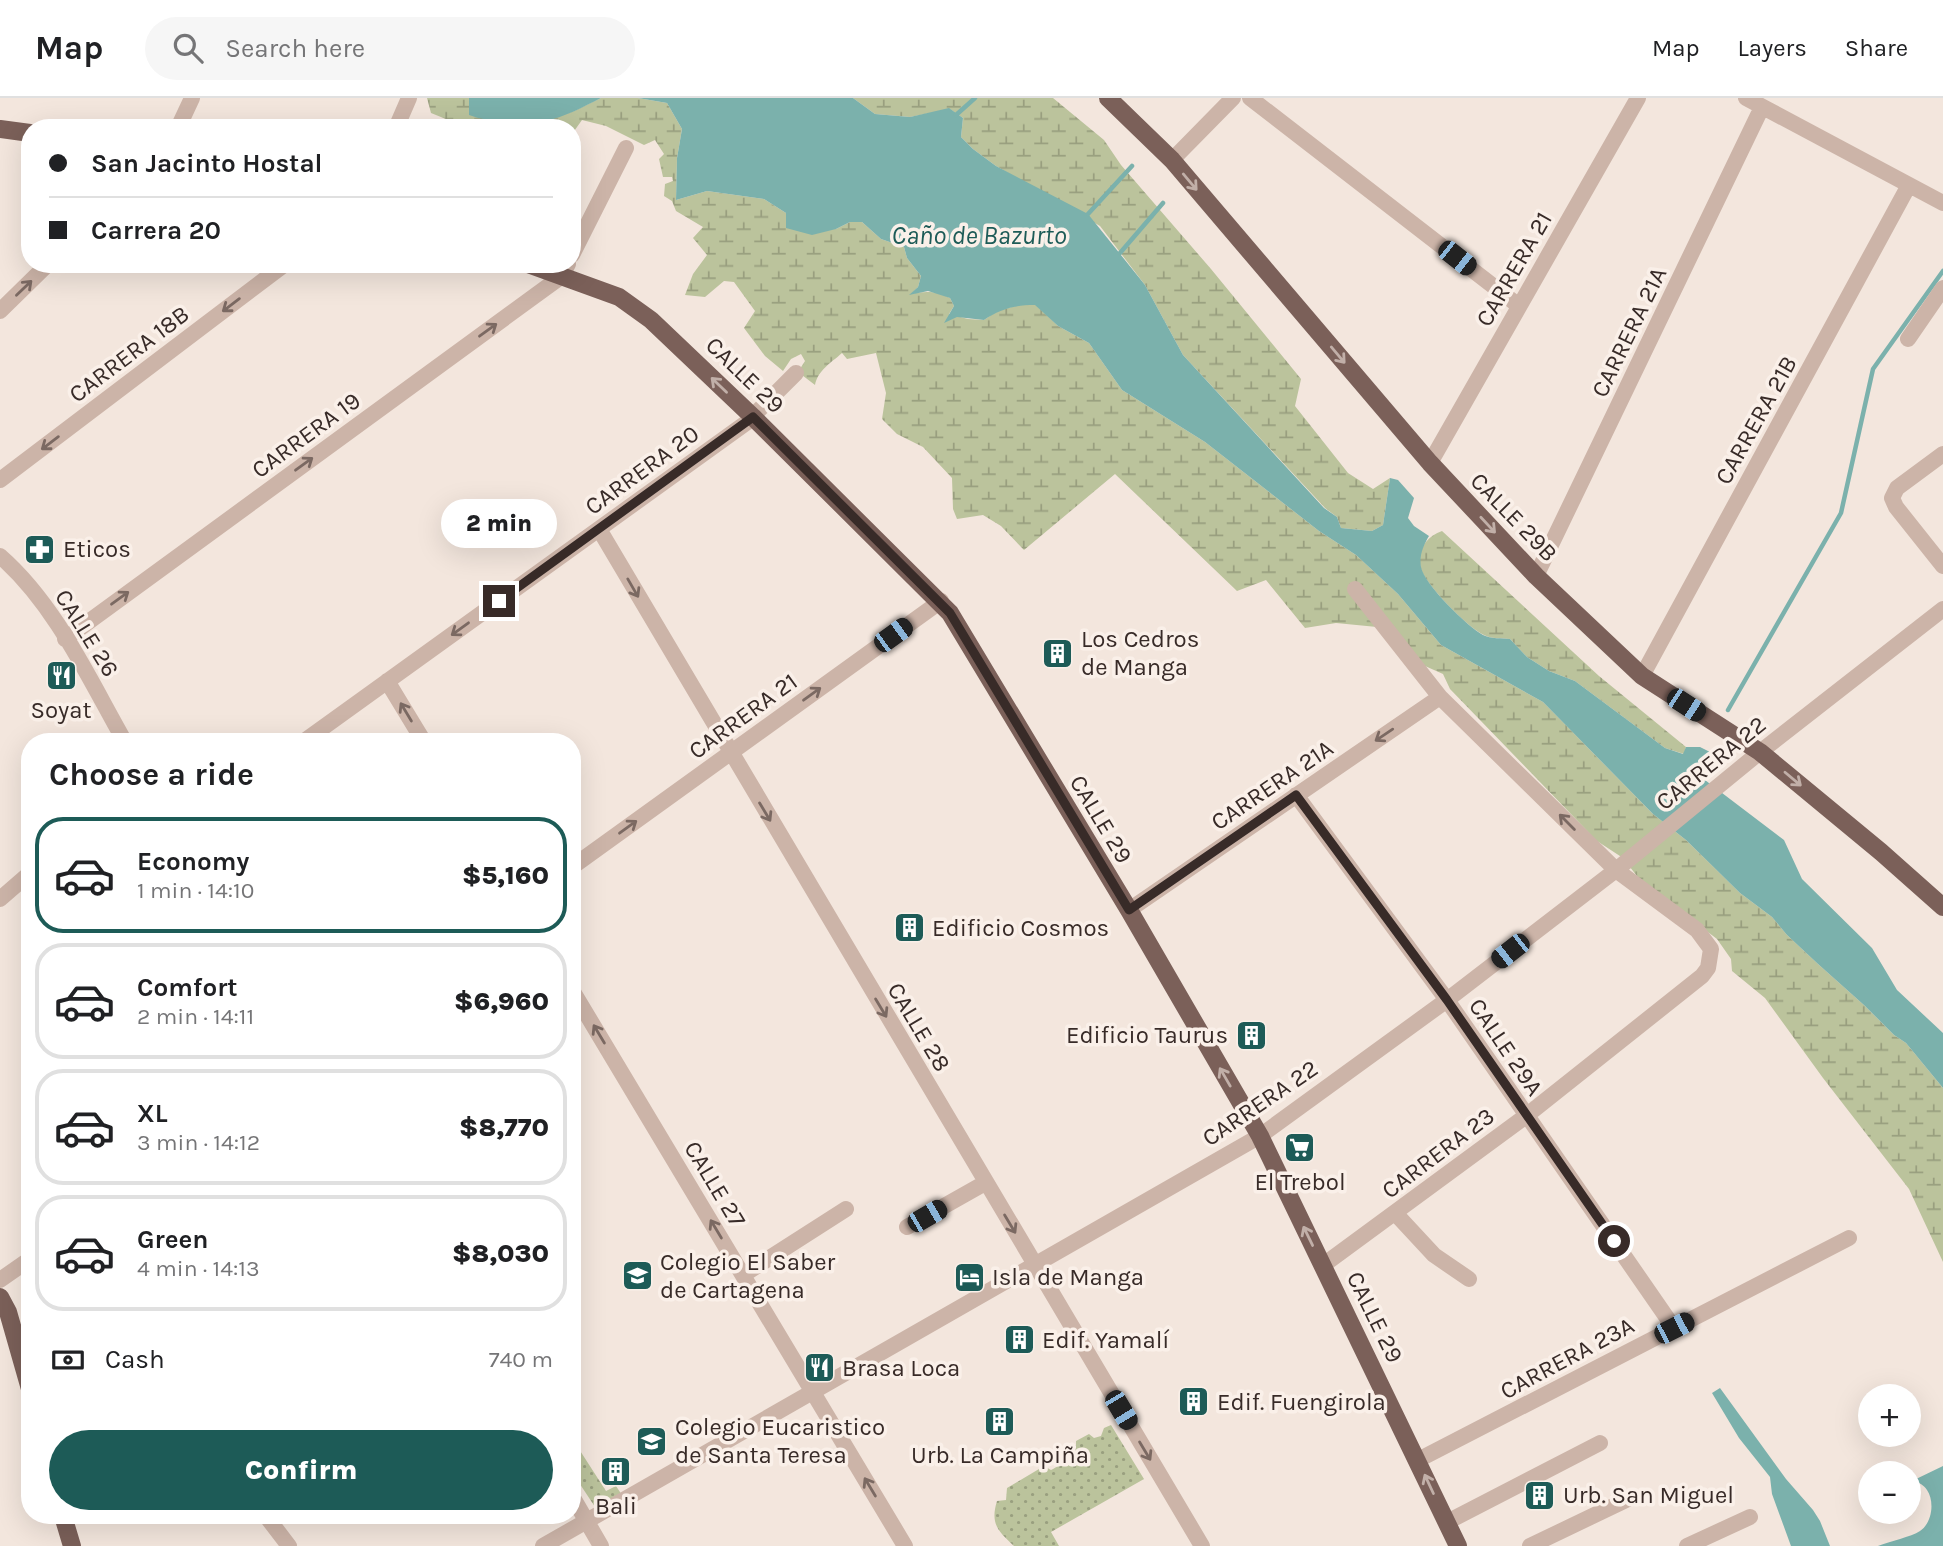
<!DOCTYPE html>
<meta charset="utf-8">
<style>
body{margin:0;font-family:Karla,sans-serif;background:#f6f6f6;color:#202124;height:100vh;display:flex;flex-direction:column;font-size:26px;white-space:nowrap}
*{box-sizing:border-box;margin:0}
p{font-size:23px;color:#757577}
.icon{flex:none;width:38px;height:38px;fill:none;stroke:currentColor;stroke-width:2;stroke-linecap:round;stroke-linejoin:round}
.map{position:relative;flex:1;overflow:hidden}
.side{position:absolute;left:21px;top:635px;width:560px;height:791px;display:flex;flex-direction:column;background:#fff;border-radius:28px;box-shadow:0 7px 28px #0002}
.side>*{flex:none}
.guide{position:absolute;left:21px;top:21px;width:560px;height:154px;border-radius:28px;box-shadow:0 7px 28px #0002;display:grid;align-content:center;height:154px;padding:0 28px;background:#fff}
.buttons{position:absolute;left:1858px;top:1286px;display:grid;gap:14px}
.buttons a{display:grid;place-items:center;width:63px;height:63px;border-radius:50%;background:#fff;box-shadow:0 7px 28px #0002;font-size:35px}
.end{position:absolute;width:32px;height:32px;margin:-16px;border:9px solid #382b28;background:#fff;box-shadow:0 0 0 4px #fff}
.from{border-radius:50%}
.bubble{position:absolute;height:49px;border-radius:24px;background:#fff;box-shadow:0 7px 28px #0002;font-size:23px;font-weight:800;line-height:49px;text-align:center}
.car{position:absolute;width:21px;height:42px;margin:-21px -10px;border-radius:9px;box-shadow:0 0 5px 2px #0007;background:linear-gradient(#222 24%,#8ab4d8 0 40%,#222 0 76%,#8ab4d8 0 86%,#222 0)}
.guide b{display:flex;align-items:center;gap:24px;height:66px;font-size:26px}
.guide b+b{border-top:2px solid #e0e0e0}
.guide i{width:18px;height:18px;background:#202124}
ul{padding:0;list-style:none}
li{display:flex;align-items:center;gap:21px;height:116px;margin:0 14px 10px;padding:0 14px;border:4px solid #e0e0e0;border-radius:28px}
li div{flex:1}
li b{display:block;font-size:26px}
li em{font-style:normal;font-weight:800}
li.active{border-color:#1d5b57}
li>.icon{width:63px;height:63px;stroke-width:1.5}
h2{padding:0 28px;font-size:32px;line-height:84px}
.pay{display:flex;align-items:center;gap:18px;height:77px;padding:0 28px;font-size:26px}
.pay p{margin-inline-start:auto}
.cta{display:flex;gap:14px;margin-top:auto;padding:14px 28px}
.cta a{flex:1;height:80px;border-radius:42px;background:#1d5b57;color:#fff;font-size:28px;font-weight:800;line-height:80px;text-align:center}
header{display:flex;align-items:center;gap:42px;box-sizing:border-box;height:98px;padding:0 35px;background:#fff;border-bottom:2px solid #e0e0e0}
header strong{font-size:33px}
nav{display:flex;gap:38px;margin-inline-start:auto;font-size:24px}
.search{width:490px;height:63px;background:#f6f6f6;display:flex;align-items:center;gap:18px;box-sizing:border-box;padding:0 24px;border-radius:38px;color:#757577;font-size:26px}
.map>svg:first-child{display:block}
.grass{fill:url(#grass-dots)}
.wetland{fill:url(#wetland-marsh)}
.water{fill:#7bb1ac}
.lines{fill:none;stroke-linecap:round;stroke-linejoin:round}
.stream{stroke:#7bb1ac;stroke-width:4.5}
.minor{stroke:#ccb4a8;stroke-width:16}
.major{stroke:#7b6059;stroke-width:18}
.oneway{stroke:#c1afa8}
.oneway2{stroke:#7b6962}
.route{stroke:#382b28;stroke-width:9}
.labels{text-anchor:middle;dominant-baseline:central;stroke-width:7;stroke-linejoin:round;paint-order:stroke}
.street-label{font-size:24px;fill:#382b28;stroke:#faf0e9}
.poi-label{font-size:24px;fill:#382b28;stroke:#faf0e9;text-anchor:start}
.water-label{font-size:26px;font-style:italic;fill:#1d5b57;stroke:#faf0e9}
</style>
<header>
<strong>Map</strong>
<div class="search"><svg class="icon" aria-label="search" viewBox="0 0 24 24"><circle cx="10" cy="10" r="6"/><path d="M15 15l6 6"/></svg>Search here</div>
<nav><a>Map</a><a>Layers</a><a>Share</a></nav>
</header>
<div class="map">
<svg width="1943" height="1448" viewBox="0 0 1943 1448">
<defs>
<pattern id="grass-dots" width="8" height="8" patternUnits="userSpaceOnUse" patternTransform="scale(1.75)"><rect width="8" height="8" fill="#bbc39c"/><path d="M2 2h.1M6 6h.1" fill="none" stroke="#999f7f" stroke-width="1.8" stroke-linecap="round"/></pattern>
<pattern id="wetland-marsh" width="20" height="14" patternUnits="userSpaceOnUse" patternTransform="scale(1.75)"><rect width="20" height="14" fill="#bbc39c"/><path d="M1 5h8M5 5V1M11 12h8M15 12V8" fill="none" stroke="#999f7f"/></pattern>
</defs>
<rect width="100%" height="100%" fill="#f3e6dd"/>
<path class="grass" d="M1111,1327l33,54 -93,53 8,14h-45c-16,-15 -24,-22 -17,-45l9,-1 1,-12 37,-22 7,4c12,-6 17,-9 19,-22l6,-3v-4l13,-7 5,4 7,-2 3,-8z
M577,1348l29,45 10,-5 6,9 -25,15 -25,-38v-23z"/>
<path class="wetland" d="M427,0h42v16l74,8 31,-11 27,-13h37l29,5 15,26 -5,29 -1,42 31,-9 57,8 22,14 50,16 14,-7h12l19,17 23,8 3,11 14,18 -3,11 -7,7c15,-3 25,-3 39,4l4,8 -5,8 19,5 16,1 13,-9 22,-6h17l22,21 31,17 33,47 83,52 114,89 37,24 42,39 43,51 102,57 110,112 33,26 54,53 32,24 15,18 31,29 47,42 29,29 12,8 37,45v174l-34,-73 -86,-111 -58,-80 -33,-27 -1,-12 -14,-20 -77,-59 -17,-22 -26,-17 -147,-152 -7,-15 -36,-16 -30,-31 -41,-4 -31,5 -39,-48 -29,11 -122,-117 -91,76 -23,-24 -18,-11 -26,4 -4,-10 -1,-31 -29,-31 -26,-13 -15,-15 4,-26 -10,-40 -29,6 -5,-6c-11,10 -24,17 -27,32l-17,-13 7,-11 -4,-7 -10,5 -8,12 -18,-15 -21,-28 11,-17 -21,-29 -10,-1 -19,16 -20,-2 8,-21 14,-19 -14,-17 10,-11 -27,-16 -4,-10 -8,-5 1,-12 8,-3 -1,-4h-9l-4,-18 5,-5 -9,-14 -11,5 -38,-19 -24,-6 -10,14v-6h-104l-37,-15z
M853,0h200l51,42 17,25 90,104 90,110 -6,27 53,67 25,16 17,-11 -7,47 -11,6 -31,-3 -4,-11 -12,-9 -142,-153 -38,-70 -45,-59 -104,-60 -23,-17 -12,-12 2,-19 -13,-9 -40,8 -35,-3z
M1442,433l157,145 87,71 -2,7 -19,-6 -90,-67 -26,-10 -22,-14 -17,-18c-8,-1 -19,0 -26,-4 -16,-7 -58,-50 -63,-66 -5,-19 5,-32 21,-38z"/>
<path class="water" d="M469,0h132c-18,9 -36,19 -56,23 -19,5 -58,1 -76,-6z
M638,0h215l22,16 35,3 39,-9 14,10 -2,19 12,12 23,17 92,48 57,71 38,70 141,153 13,9 4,11 31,3 11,-6 7,-47 8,2 16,18 -6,20 6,8 15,10c-6,10 -10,20 -8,31 3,17 47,60 62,68 8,4 19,3 27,4l17,18 22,14 26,10 90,67 18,6 3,-7h14l10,5 -9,25 83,63 18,39 70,69 25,42 46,43v55l-37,-45 -12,-8 -29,-29 -47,-42 -31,-29 -15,-18 -32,-24 -54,-53 -33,-26 -110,-112 -102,-57 -43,-51 -42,-39 -37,-24 -114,-89 -83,-52 -33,-47 -31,-17 -23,-21c-20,0 -35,4 -51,15l-27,-3 -13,6 10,-17 -4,-8 -22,-7 -19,4 9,-8 3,-11 -14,-18 -3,-11 -23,-8 -19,-17h-12l-14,7 -24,6 -26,-7v-15l-22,-14 -57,-8 -31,9 1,-42 5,-29 -15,-26z
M1720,1290l66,91 27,31 7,11 10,25h-39l-19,-52 -2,-17 -31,-39 -27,-45z
M1943,1368v80h-65c12,-5 33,-9 42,-15 12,-8 15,-29 7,-41 -3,-5 -8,-7 -13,-10z"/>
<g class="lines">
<path class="stream" d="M956,17l19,-17
M1088,116l44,-48
M1120,155l43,-50
M1728,612l113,-197 32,-144 70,-98"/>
<path class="minor" d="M1250,0l269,208
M1746,0l197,105
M178,30l14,-30
M396,30l13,-30
M1172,62l61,-62
M572,157l54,-107
M0,213l48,-47
M1908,241l35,-51
M1943,356l-46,34 -5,10 4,9 47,59
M1430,365l208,-365
M0,382l285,-216
M599,431l603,1017
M0,458c56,49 89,123 125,186
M1536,478l226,-469
M65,541l497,-363 6,-12
M1642,578l267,-491
M387,583l37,61
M303,644l443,-319 50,-50
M1296,697l151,205 227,328
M572,769l369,-266
M0,801l30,-26
M1129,812l311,-213
M572,892l333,556
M1395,1115l39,42 35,24
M907,1129l78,-44
M1322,1168l204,-150 176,-140 6,-8 3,-19 -14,-19 -81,-60 -176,-173 -85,-108
M743,1177l103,-66
M0,1182l30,-21
M1418,1362l431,-222
M572,1398l29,50
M266,1418l23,30
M1447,1424l153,-79
M543,1448l717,-410 187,-136 169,-130 144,-118 183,-143
M1530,1448l98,-47
M1687,1448l63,-29"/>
<path class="major" d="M1108,0l64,62 258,303 106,113 106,100 118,76 121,100 62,55
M0,31l30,4
M528,166l91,33 32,23 102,97 197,196 179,297 131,226 198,410
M0,1199l8,15 22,77
M63,1418l9,30"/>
</g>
<defs><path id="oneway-shaft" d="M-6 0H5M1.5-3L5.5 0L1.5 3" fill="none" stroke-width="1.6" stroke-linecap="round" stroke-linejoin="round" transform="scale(1.75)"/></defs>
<g class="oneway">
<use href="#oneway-shaft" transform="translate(1190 84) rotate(50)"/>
<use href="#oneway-shaft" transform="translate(1338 257) rotate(50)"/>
<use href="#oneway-shaft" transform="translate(719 287) rotate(-136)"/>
<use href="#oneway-shaft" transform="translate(1488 427) rotate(47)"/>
<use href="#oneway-shaft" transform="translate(1793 681) rotate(40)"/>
<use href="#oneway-shaft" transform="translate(1225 979) rotate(-120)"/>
<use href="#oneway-shaft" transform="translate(1308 1138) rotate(-116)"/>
<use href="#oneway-shaft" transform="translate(1429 1386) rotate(-115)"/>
</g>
<g class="oneway2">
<use href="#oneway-shaft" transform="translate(24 190) rotate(-44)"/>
<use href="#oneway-shaft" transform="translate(231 207) rotate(143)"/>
<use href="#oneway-shaft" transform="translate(488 232) rotate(-36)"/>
<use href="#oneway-shaft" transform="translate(50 345) rotate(143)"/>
<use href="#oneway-shaft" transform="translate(304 366) rotate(-36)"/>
<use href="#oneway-shaft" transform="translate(633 490) rotate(60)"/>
<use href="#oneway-shaft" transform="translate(120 500) rotate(-36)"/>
<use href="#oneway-shaft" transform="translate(460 531) rotate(144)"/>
<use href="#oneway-shaft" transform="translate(812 596) rotate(-36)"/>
<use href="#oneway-shaft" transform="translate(406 614) rotate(-121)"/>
<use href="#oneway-shaft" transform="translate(1384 637) rotate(146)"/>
<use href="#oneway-shaft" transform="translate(765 714) rotate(59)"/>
<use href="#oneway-shaft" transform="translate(1567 724) rotate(-135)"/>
<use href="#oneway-shaft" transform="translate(628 729) rotate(-36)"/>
<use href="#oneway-shaft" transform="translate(881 910) rotate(59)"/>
<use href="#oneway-shaft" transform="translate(599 936) rotate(-121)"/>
<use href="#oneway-shaft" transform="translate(1010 1126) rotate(59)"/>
<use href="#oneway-shaft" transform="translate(716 1131) rotate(-121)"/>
<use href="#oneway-shaft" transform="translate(1145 1353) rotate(59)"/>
<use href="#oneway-shaft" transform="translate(870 1389) rotate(-121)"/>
</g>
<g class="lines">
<path class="route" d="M499,503l254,-184 197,196 179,297 167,-115 151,205 167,241"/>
</g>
<defs>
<symbol id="pharmacy-square" viewBox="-11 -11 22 22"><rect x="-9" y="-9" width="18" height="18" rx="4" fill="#1d5b57" stroke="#faf0e9"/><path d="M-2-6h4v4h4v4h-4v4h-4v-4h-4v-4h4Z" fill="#fff"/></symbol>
<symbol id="building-square" viewBox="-11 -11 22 22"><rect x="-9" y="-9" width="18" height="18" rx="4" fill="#1d5b57" stroke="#faf0e9"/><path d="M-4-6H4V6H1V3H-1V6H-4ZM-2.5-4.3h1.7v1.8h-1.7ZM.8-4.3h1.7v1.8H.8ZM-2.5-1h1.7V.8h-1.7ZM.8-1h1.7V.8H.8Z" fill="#fff"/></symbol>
<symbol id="restaurant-square" viewBox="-11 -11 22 22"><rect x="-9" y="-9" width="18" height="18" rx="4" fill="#1d5b57" stroke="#faf0e9"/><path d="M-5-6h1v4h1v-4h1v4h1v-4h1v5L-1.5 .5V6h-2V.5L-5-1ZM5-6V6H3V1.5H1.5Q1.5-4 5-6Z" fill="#fff"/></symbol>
<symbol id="supermarket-square" viewBox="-11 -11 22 22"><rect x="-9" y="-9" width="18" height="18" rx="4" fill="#1d5b57" stroke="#faf0e9"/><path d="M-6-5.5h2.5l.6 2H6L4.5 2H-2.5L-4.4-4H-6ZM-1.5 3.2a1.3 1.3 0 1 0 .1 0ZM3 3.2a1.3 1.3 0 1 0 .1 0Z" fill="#fff"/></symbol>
<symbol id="school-square" viewBox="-11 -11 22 22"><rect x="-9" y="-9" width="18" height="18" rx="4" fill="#1d5b57" stroke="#faf0e9"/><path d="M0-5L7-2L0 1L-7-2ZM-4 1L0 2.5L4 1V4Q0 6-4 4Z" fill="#fff"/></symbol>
<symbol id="hotel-square" viewBox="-11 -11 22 22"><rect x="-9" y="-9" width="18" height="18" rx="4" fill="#1d5b57" stroke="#faf0e9"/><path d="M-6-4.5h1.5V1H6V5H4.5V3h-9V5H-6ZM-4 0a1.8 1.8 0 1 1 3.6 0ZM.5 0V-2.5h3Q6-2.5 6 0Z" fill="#fff"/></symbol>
</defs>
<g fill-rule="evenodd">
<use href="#pharmacy-square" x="22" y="434" width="35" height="35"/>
<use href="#building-square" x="1040" y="538" width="35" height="35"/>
<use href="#restaurant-square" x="44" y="560" width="35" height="35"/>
<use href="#building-square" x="892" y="812" width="35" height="35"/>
<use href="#building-square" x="1234" y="920" width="35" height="35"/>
<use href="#supermarket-square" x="1282" y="1032" width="35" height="35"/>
<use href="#school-square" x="620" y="1160" width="35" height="35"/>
<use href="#hotel-square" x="952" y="1162" width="35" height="35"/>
<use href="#building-square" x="1002" y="1224" width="35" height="35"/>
<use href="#restaurant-square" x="802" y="1252" width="35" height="35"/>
<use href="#building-square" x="1176" y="1286" width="35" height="35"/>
<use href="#building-square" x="982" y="1306" width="35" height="35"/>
<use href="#school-square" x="634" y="1326" width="35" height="35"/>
<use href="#building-square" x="598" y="1356" width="35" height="35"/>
<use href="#building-square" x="1522" y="1380" width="35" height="35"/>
</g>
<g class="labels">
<g class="street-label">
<text transform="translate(1514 171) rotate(-60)">CARRERA 21</text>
<text transform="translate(1629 234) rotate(-64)">CARRERA 21A</text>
<text transform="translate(129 256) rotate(-37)">CARRERA 18B</text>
<text transform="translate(745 277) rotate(44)">CALLE 29</text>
<text transform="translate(1756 322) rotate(-61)">CARRERA 21B</text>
<text transform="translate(306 337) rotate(-36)">CARRERA 19</text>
<text transform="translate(642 372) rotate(-36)">CARRERA 20</text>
<text transform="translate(1514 419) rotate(46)">CALLE 29B</text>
<text transform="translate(87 535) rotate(58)">CALLE 26</text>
<text transform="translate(743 618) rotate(-36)">CARRERA 21</text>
<text transform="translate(1711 665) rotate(-39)">CARRERA 22</text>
<text transform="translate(1272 687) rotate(-34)">CARRERA 21A</text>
<text transform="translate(1101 721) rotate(59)">CALLE 29</text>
<text transform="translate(919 929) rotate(59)">CALLE 28</text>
<text transform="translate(1506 949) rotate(56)">CALLE 29A</text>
<text transform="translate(1260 1005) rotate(-34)">CARRERA 22</text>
<text transform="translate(1438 1055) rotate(-37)">CARRERA 23</text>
<text transform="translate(715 1086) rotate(59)">CALLE 27</text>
<text transform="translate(1375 1219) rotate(64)">CALLE 29</text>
<text transform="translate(1567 1260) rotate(-28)">CARRERA 23A</text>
</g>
<g class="poi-label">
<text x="63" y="451">Eticos</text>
<text x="1081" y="541">Los Cedros<tspan x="1081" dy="28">de Manga</tspan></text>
<text x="61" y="612" text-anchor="middle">Soyat</text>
<text x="932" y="830">Edificio Cosmos</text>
<text x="1228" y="937" text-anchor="end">Edificio Taurus</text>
<text x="1300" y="1084" text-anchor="middle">El Trebol</text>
<text x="660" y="1164">Colegio El Saber<tspan x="660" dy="28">de Cartagena</tspan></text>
<text x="992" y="1179">Isla de Manga</text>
<text x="1042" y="1242">Edif. Yamalí</text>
<text x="842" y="1270">Brasa Loca</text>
<text x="1217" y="1304">Edif. Fuengirola</text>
<text x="675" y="1329">Colegio Eucaristico<tspan x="675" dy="28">de Santa Teresa</tspan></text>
<text x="1000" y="1357" text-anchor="middle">Urb. La Campiña</text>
<text x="1563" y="1397">Urb. San Miguel</text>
<text x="616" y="1408" text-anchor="middle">Bali</text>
</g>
<g class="water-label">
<text x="979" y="137">Caño de Bazurto</text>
</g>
</g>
</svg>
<div class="buttons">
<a>+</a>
<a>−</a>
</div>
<i class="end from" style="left:1614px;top:1143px"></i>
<i class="end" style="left:499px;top:503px"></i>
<div class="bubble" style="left:441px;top:401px;width:116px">2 min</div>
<i class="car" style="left:1457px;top:160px;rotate:128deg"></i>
<i class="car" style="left:893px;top:537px;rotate:54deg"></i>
<i class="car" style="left:1686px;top:607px;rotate:123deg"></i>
<i class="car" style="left:1510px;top:853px;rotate:232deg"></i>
<i class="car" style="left:927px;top:1118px;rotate:60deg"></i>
<i class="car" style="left:1674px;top:1230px;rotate:63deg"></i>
<i class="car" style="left:1121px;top:1312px;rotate:149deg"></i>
<div class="guide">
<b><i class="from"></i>San Jacinto Hostal</b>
<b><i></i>Carrera 20</b>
</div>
<section class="side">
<h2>Choose a ride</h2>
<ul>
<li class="active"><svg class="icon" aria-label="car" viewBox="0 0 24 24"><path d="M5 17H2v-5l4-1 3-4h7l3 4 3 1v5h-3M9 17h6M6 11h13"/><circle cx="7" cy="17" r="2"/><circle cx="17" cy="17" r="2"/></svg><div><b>Economy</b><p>1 min · 14:10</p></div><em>$5,160</em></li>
<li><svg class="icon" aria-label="car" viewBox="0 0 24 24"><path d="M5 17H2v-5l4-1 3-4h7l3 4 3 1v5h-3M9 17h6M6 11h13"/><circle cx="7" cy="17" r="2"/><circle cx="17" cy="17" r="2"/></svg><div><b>Comfort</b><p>2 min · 14:11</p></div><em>$6,960</em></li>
<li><svg class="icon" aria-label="car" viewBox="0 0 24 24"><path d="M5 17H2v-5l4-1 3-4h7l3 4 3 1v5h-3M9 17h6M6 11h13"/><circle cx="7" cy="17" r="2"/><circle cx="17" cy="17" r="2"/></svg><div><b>XL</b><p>3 min · 14:12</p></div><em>$8,770</em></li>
<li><svg class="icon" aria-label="car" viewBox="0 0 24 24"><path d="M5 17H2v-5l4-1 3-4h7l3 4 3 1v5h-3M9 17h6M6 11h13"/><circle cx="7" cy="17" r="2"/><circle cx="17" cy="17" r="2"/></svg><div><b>Green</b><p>4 min · 14:13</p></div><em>$8,030</em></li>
</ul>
<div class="pay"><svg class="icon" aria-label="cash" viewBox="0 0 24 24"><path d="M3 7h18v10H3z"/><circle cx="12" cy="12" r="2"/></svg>Cash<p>740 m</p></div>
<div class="cta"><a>Confirm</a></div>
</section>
</div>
